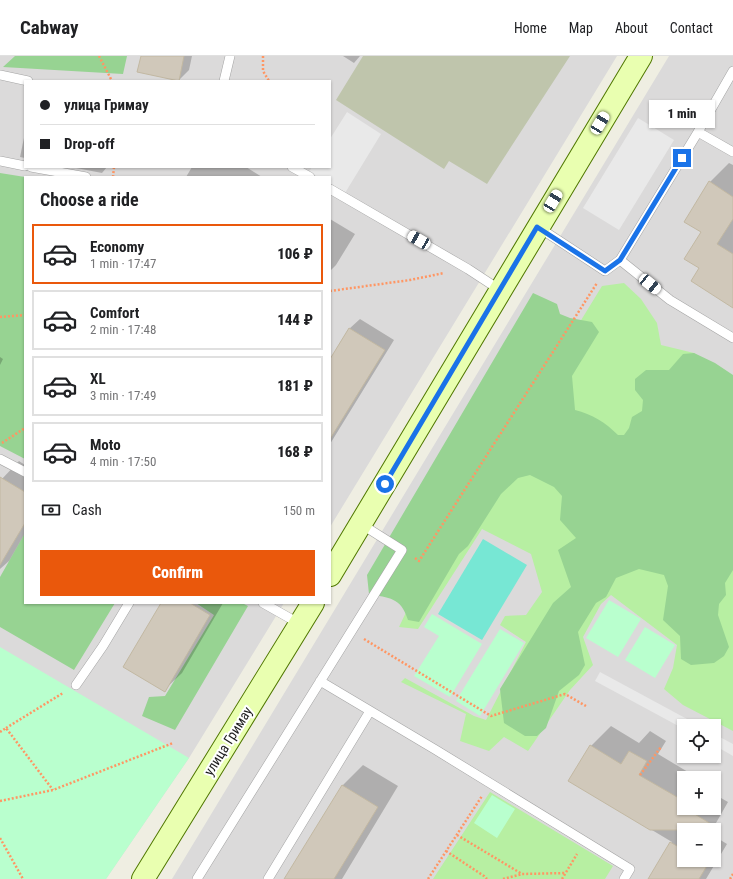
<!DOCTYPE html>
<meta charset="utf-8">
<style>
body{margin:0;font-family:"Roboto Condensed",sans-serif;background:#f6f6f6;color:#202124;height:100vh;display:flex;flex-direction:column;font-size:15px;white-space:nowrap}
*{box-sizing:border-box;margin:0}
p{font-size:13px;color:#757577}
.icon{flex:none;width:22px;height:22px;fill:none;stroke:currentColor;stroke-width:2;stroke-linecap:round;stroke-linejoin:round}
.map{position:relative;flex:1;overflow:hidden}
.panel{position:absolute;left:24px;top:120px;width:307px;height:428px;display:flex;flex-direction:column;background:#fff;border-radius:0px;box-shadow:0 1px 3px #0004}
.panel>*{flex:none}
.top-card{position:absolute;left:24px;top:24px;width:307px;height:88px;border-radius:0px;box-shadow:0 1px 3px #0004;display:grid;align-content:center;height:88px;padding:0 16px;background:#fff}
.controls{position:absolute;left:677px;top:663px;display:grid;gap:8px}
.controls a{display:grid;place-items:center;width:44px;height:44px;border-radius:0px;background:#fff;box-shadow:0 1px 3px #0004;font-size:20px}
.end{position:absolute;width:18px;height:18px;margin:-9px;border:5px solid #1a73e8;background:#fff;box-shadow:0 0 0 2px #fff}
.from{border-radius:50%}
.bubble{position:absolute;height:28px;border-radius:0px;background:#fff;box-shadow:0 1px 3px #0004;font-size:13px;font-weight:800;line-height:28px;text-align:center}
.car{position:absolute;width:12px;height:24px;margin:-12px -6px;border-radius:5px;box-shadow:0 0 3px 1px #0007;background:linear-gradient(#fff 24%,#345 0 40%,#fff 0 76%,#345 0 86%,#fff 0)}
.top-card b{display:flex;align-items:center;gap:14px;height:38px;font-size:15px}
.top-card b+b{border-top:1px solid #e0e0e0}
.top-card i{width:10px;height:10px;background:#202124}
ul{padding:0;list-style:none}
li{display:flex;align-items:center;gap:12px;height:60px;margin:0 8px 6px;padding:0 8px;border:2px solid #e0e0e0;border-radius:0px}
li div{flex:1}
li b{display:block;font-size:15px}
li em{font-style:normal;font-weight:800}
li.active{border-color:#ea580c}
li>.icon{width:36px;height:36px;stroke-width:1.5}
h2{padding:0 16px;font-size:18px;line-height:48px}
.pay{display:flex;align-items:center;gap:10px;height:44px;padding:0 16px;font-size:15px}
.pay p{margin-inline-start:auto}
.primary-button{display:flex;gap:8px;margin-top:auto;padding:8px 16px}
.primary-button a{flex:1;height:46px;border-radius:0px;background:#ea580c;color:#fff;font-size:16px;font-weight:800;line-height:46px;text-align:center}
header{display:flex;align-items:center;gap:24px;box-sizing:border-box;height:56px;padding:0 20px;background:#fff;border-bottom:1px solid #e0e0e0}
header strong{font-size:19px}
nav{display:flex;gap:22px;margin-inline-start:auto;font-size:14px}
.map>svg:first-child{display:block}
.residential{fill:#dbdada;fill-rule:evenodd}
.construction{fill:#bfc5ac}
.grass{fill:#b7efa2}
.forest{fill:#97d392}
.park{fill:#b9ffce}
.pitch{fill:#77e7d4}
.parking{fill:#e9e9e9}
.shadow{fill:#0003}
.building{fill:#d0c8ba;stroke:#c2b8a2}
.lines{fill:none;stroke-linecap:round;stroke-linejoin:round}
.lane-casing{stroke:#a4a4a4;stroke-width:10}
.secondary-casing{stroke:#507800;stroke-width:24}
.path{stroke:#ff9663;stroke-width:2.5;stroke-dasharray:2 2;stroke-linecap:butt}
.lane{stroke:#fff;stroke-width:9}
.secondary{stroke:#e9ffb0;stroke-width:22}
.route{stroke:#1a73e8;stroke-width:5}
.labels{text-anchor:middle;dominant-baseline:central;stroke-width:4;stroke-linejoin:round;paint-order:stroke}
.street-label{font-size:14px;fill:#1d1d1d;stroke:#fff}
</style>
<header>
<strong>Cabway</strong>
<nav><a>Home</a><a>Map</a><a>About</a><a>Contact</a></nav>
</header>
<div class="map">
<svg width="733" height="823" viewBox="0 0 733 823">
<rect width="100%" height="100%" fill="#efeee2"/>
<path class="residential" d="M0,0h617l-287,471v-350h-305v426h259l-95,155 -83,121h-106zM25,25h305v86h-305z
M669,0h64v823h-561zM684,670h30v30h-30zM684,722h30v30h-30zM684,774h30v30h-30z"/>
<path class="construction" d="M363,0h207l-83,128 -38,-23 -5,8 -108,-69z"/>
<path class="grass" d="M624,227l17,16 16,24 4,22 33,8 39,26v352l-50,-26 -19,-16 9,-21 4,-23 -66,-50 -10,9 -18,33 10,28 -23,25 -42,61 -24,-14 -15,14 -29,-10 6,-27 -65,-32 4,-4 69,38 12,4 40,-78 -26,-17 5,-9 21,-1 16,-23 -11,-38 -49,-25 -64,100 -19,-2 20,-42 183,-299z
M490,736l123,74 -8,13h-172z"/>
<path class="forest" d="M15,0h112l-4,18 -120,-7z
M0,117l25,4v282l-25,-13z
M533,237l24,11 3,10 10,4 22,4 7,10 -27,44 3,34c17,4 31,13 43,25h6l5,-7 3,-11 10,-6 1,-11 -8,-10v-11l11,-9h23l14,-16 11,-1 21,10 18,12v195l-8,13 1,12 -7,9 -1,11 11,32 -5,9 -10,7 -23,2 -10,-6 -1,-23 -17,-16 5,-34 -4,-11 -25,-6 -23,9 -10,19 -10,6 -18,29 7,33 -6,10 -20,16 -13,37 -9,8h-12l-21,-13 -4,-34 53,-86 18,-16 -13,-37 18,-12 -16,-18 2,-24 -8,-9 -24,-12 -12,3 -17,16 -33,52 -9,8 -40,68 -11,-2c-7,-23 -19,-22 -39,-26l-2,-19z
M25,477v70h90l-41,67 -74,-43v-50z
M196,547h46l6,3 -73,124 -33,-14 7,-19 16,-1 49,-81z"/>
<path class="park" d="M609,544l32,19 -23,38 -32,-19z
M432,558l50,30 -32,53 -36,-21 25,-40 -15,-9z
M645,571l30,18 -20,33 -30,-18z
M500,573l24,14 -44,73 -24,-15z
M0,591l189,111 -83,121h-106z
M492,739l23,14 -18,29 -23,-15z"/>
<path class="pitch" d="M483,483l44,26 -45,75 -44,-26z"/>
<path class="parking" d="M347,56l34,22 -36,59 -15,-9v-7h-12l-9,-5 3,-5h18v-28z
M638,62l36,22 -55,90 -36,-22z
M600,616l100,54h-16v3l-89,-48z
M714,678l19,10v12l-19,-11z"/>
<path class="shadow" d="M142,0h50l-3,14 -10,10z
M343,0h17l-6,7z
M25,77v25l-5,-1z
M729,107l4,2v142l-33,-39 2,-36 8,-50z
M71,111h36l-5,6z
M192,111h54l16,10h-76z
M330,163l25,15 -19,31 -6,6z
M360,263l34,21 -64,104v-84l19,-31z
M0,301l3,2 -3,6z
M19,405l6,4v68l-16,28 -9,8v-88z
M163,547h60l-41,70 -18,17z
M611,670l28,17 11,-12 16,10 -8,13 40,24h-14v30h30v-14l14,8 -16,28h-28v30h30v-24l13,8 -21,35h-57l23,-37 -102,-61 21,-35z
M363,709l35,21 -56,93h-57l58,-94z"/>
<path class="building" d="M141,0h43l-5,25 -42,-9z
M709,125l24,16v22l-16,25 16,10v54l-42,-27 8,-13 -15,-9 17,-27 -17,-10z
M349,272l36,22 -55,89v-80z
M0,421l25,15v31l-25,42z
M161,547h29l20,12 -45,77 -42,-25z
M590,689l31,19 8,-13 18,10 -8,14 45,26v7h6l-2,2 33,20h-71l-82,-49z
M342,729l36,22 -44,72h-50z
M670,786l14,8v10h17l7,4 -9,15h-51z"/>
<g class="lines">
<defs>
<path id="lane" d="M0,19l28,6
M224,25l6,-25
M698,76l35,-61
M0,105l25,5
M31,111l55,10
M292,111l18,10
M330,133l138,80 32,21
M538,171l67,44 15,-11 78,-128 35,20
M620,204l50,40 63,38
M0,403l25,13
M263,547l37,21
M320,625l116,69 194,119 -6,10
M76,629l27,-39 26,-43
M197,823l205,-329 -41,-26
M268,823l102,-168"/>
<path id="secondary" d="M330,519l311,-519
M143,823l170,-276"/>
</defs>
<use href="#lane" class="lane-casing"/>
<use href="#secondary" class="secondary-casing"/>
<path class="path" d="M99,0l13,25
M263,0v15l6,10
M113,121l1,-10
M330,235l80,-11 34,-7
M0,261l25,-2
M2,387l23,-15
M415,502l4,3 178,-278
M364,583l127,77 74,-22 21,12
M6,672l57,-35
M0,676l6,-4 47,62
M640,719l21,-28
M0,745l53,-11 120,-47
M457,779l65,39 44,-1
M0,782l23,41
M446,795l38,25 3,3
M428,823l54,-83
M503,823l19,-5
M562,823l15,-25
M730,823l3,-5"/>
<use href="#lane" class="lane"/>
<use href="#secondary" class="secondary"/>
</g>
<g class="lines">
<path class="route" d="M385,428l152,-257 68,44 15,-11 62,-102"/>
</g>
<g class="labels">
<g class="street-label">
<text transform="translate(228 685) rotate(-58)">улица Гримау</text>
</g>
</g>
</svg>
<div class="controls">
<a><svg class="icon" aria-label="locate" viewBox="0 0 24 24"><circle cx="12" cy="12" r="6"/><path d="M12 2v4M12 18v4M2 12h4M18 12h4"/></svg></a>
<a>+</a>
<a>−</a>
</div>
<i class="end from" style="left:385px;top:428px"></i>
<i class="end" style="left:682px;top:102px"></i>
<div class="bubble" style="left:649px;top:44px;width:66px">1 min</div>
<i class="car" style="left:600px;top:67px;rotate:31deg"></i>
<i class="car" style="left:553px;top:145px;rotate:31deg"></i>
<i class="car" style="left:419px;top:184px;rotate:300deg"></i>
<i class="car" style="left:650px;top:228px;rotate:129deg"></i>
<div class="top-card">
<b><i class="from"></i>улица Гримау</b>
<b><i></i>Drop-off</b>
</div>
<section class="panel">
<h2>Choose a ride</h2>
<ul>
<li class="active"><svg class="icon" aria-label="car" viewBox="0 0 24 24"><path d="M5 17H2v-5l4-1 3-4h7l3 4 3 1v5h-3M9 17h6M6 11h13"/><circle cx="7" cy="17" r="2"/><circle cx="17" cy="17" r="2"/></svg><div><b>Economy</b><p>1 min · 17:47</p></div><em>106 ₽</em></li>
<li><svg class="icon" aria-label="car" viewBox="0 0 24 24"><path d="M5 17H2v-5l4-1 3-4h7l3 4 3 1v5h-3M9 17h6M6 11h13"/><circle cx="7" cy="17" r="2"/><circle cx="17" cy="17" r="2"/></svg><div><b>Comfort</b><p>2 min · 17:48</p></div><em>144 ₽</em></li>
<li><svg class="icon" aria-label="car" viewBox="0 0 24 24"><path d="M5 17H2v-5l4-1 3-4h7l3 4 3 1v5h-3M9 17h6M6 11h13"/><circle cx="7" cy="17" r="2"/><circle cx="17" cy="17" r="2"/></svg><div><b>XL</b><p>3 min · 17:49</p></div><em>181 ₽</em></li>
<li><svg class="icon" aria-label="car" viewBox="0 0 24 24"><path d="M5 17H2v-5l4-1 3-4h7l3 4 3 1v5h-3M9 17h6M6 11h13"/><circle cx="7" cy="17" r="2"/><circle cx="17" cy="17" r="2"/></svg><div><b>Moto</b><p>4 min · 17:50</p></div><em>168 ₽</em></li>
</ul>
<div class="pay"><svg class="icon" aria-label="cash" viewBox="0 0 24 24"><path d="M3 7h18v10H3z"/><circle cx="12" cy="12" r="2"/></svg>Cash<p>150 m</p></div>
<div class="primary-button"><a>Confirm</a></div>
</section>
</div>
